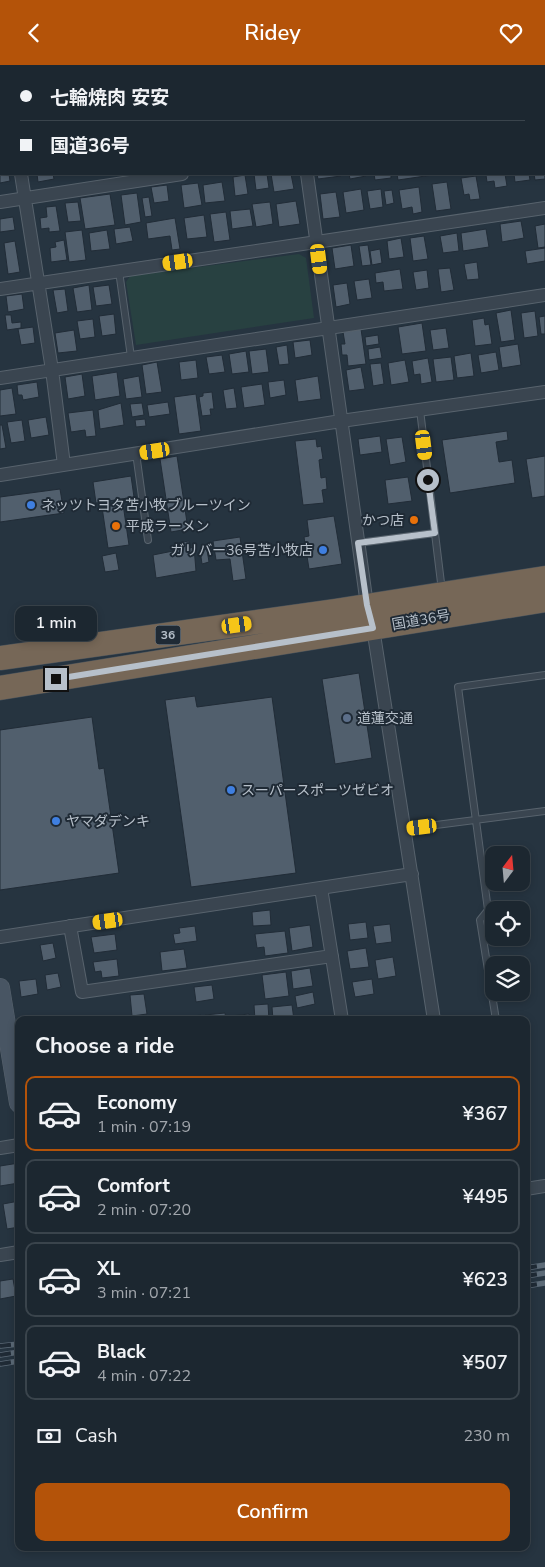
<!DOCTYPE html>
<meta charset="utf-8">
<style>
body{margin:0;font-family:"Nunito Sans","Noto Sans JP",sans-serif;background:#252f38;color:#f1f3f6;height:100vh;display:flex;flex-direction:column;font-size:19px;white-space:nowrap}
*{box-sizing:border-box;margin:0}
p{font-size:16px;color:#a0a5ab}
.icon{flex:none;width:28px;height:28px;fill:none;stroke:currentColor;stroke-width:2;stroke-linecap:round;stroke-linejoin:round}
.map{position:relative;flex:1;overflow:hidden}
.side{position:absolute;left:15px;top:951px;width:515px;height:535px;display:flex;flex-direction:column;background:#1c2730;border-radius:10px;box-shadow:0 2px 8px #0003,0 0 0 1px #3a444c}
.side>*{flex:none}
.hud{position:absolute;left:0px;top:0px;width:545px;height:110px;box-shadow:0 2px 8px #0003,0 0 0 1px #3a444c;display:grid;align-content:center;height:110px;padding:0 20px;background:#1c2730}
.needle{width:32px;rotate:16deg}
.fabs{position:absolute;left:485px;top:781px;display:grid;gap:10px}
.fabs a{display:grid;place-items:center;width:45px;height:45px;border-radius:10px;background:#1c2730;box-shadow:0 2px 8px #0003,0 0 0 1px #3a444c;font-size:25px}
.end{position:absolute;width:22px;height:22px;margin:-11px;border:6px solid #b7c0ca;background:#111;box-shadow:0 0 0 2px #111}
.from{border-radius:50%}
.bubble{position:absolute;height:35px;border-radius:10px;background:#1c2730;box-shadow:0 2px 8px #0003,0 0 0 1px #3a444c;font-size:16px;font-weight:600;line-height:35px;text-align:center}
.car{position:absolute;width:15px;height:30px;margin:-15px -8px;border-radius:6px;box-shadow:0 0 4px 1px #0007;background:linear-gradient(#f5c518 24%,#345 0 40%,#f5c518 0 76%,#345 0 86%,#f5c518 0)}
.hud b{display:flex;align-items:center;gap:18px;height:48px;font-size:19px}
.hud b+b{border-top:1px solid #3a444c}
.hud i{width:12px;height:12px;background:#f1f3f6}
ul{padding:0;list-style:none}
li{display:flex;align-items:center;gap:15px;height:75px;margin:0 10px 8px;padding:0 10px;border:2px solid #3a444c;border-radius:10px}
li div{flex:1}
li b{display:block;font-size:19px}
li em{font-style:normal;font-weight:600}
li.selected{border-color:#b45309}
li>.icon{width:45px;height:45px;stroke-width:1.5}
h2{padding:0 20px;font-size:22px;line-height:60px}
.pay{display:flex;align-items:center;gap:12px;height:55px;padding:0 20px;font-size:19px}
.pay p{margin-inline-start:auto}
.cta{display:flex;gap:10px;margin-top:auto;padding:10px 20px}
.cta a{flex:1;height:58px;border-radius:10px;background:#b45309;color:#fff;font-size:20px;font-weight:600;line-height:58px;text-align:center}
header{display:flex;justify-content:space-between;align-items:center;height:65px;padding:0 20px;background:#b45309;color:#fff;font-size:22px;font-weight:600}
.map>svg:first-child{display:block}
.green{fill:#284141}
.building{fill:#515f6d;stroke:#212c37}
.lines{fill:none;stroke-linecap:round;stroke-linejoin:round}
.lane-casing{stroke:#58636d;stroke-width:8}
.street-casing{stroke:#58636d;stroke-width:14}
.secondary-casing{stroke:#58636d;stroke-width:20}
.highway-casing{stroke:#45505a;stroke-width:25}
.lane{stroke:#3a4550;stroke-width:6}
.street{stroke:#3a4550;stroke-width:12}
.secondary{stroke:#485563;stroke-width:19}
.highway{stroke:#766757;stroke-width:24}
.rail-casing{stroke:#5c6a77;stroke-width:5.5}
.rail{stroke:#1f2a35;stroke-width:4;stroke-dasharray:11;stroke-linecap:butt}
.route{stroke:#b7c0ca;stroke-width:6}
.shop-dot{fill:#3f7fe0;stroke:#1f2a35;stroke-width:2}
.food-dot{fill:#e8710a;stroke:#1f2a35;stroke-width:2}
.service-dot{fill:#5c6f8a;stroke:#1f2a35;stroke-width:2}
.labels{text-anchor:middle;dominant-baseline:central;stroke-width:4;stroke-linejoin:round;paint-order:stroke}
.shield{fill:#1f2a35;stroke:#89939d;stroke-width:1}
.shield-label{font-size:12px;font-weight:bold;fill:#b7c0ca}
.poi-label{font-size:14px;fill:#b7c0ca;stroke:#1f2a35;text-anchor:start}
.street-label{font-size:14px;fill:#b7c0ca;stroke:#1f2a35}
</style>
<header><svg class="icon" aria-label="back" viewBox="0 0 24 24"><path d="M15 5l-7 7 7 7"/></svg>Ridey<svg class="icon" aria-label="heart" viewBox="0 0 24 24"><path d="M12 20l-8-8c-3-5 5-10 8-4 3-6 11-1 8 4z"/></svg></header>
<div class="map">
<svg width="545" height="1502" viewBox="0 0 545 1502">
<rect width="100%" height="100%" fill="#263440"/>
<path class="green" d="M299,189l7,4 8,60 -178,27 -10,-63 4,-6z"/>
<path class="building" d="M0,91l1,18h8l1,7 -10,2z
M544,96l1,18 -10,1 -1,-6h10z
M37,109h16l1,5 -16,3z
M254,109h13l2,14 -13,2z
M271,109h20l3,15 -20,3z
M317,109h24v2l-23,3z
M349,109h17v2l-16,3z
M374,109h17v4l-16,2z
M397,109h42l-41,6z
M493,109h12l2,12 -12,2 -1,-7 -7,1 -1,-7z
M514,109h15l1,6 -15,2z
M245,110l3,19 -13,2 -2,-19z
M476,111l4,23 -10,1 -1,-6 -5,1 -3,-17z
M222,117l3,19 -20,2 -2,-18z
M447,117l4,27 -15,2 -4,-27z
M198,118l4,22 -18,3 -3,-23z
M167,120l2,16 -15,2 -3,-16z
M419,122l3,25 -9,2 -1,-7 -10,2 -3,-19z
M361,124l3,21 -18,3 -3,-21z
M381,124l2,18 -13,2 -3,-18z
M392,125l2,13 -8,2 -2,-14z
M336,127l4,25 -17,2 -3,-25z
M137,128l4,29 -16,3 -4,-30z
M110,129l5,31 -30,4 -5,-31z
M149,132l3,19 -7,1 -3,-19z
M296,136l4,23 -21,3 -3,-23z
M78,137l3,19 -13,1 -3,-19z
M270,137l3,22 -17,3 -4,-23z
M56,141l4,25 -11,1v-4l-8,1 -1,-11 7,-1 -1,-10z
M250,144l3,17 -21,3 -2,-18z
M226,147l4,28 -16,2 -4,-28z
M204,150l3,22 -20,2 -3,-21z
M13,152l2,13 -15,2v-13z
M175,153l5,31 -8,1 -2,-14 -22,3 -2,-16z
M521,156l3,17 -22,4 -2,-18z
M545,159v23l-7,1 -3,-22z
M130,162l3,14 -17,3 -2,-15z
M486,164l3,18 -26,4 -2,-18z
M82,165l4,30 -17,2 -4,-30z
M107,165l3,19 -19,2 -2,-18z
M457,168l2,18 -16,2 -3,-17z
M424,171l4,23 -15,2 -3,-23z
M401,173l3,19 -15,2 -2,-18z
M64,175l3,20 -16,2 -1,-14 6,-1 -1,-5z
M15,176l5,31 -12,2 -4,-31z
M351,180l3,21 -19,3 -3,-21z
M368,180l3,20 -9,1 -3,-20z
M545,183v13l-18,3 -2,-13z
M380,184l2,14 -10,2 -2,-14z
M477,197l2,17 -12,1 -3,-16z
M450,203l4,22 -13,2 -3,-23z
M400,204l3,20 -19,2 -1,-9 -7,1 -1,-10z
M427,205l2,18 -13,2 -3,-18z
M369,214l3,19 -15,2 -3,-19z
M347,218l3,21 -14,3 -3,-22z
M89,220l3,25 -15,2 -4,-24z
M109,220l3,19 -16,2 -3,-19z
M65,224l3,22 -11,2 -4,-23z
M22,229l2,15 -16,3 -2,-16z
M511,245l4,30 -14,2 -5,-29z
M535,246l3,25 -14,2 -3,-25z
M114,249l2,20 -14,2 -3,-20z
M5,250h6l1,8 9,-1v6l-14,2z
M545,251v18h-4l-2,-17z
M484,253l1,7 4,-1 3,20 -17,2 -3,-26z
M93,254l2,18 -15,2 -3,-18z
M422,258l4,28 -24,3 -4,-27z
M33,262l2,16 -14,2 -3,-16z
M446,263l3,20 -16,2 -3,-20z
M361,264l5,35 -18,2 -1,-11h-5l-1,-11h4l-2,-12z
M74,265l3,21 -19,2 -3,-20z
M378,270l1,9 -13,2 -1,-9z
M310,275l2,15 -17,3 -2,-16z
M518,279l3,21 -19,3 -3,-21z
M287,280l2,19 -10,1 -3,-18z
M380,282l2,11 -13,2 -1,-11z
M266,284l3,23 -17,2 -3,-23z
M246,286l3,21 -17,2 -3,-20z
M496,287l3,18 -18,3 -3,-18z
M471,288l3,23 -17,2 -3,-22z
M222,290l3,17 -16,2 -3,-17z
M451,292l3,23 -18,2 -3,-23z
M428,293l4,24 -11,2 -1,-10 -6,1 -2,-14z
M196,295l2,18 -17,2 -2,-18z
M405,295l4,22 -18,3 -3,-22z
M157,297l5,30 -16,2 -4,-29z
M381,298l3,21 -11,2 -3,-22z
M361,302l4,22 -16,2 -3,-21z
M117,307l3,24 -25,4 -3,-24z
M82,309l3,22 -17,3 -3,-22z
M139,311l3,21 -16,2 -3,-20z
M318,311l3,23 -23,3 -3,-22z
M284,315l2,15 -16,3 -2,-16z
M37,317l2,15 -16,3 -1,-5h-4l-1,-10z
M262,319l3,21 -21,3 -3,-21z
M12,323l4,26 -16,2v-26z
M234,323l3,20 -11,1 -3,-19z
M212,327l2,17h-4l1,6 -9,1 -3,-19 4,-1v-3z
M196,329l5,37 -22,3 -5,-37z
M168,337l2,12 -21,3 -2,-12z
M121,338l3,22 -24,4 -2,-19z
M142,338l2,12 -12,2 -2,-13z
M93,345l3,26 -10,1 -1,-7 -14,2 -3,-19z
M46,352l3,18 -18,3 -3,-18z
M145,354l1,7 -10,1 -1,-7z
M22,355l3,21 -14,2 -4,-21z
M0,360h2l4,23 -6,1z
M507,366l1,9 -12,2 3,20 13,-2 3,23 -65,10 -8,-53z
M380,371l2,16 -22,3 -2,-16z
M402,372l4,25 -16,3 -4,-26z
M316,374l1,8 4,-1 2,13 -4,1 2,18 5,-1 1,12 -5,1 2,13 -21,2 -8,-64z
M177,391l11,73 -17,3 -11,-73z
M545,391v40l-13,2 -6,-39z
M131,411l3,21 -38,6 -3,-21z
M408,412l4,24 -24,3 -3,-24z
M60,424l4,24 -64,9v-25z
M123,439l6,41 -21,3 -6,-41z
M334,451l8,48 -33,5 -5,-32 5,-1 -2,-16z
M240,472l6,42 -13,2 -3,-22 -14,1 -3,-19z
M189,476l1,7 4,-1 2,24 -40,7 -3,-23 25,-5 -1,-7z
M207,484l2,13 -7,2 -2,-14z
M116,488l3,17 -14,2 -3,-16z
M359,608l13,85 -37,6 -13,-85z
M195,631l2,11 75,-10 24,176 -105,14 -26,-187z
M92,652l7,52 5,-1 15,105 -119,17v-160z
M270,845l1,15 -18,1 -1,-14z
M366,857l2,16 -18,2 -2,-16z
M390,859l2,18 -16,2 -3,-18z
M310,860l3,22 -21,4 -3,-23z
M195,861l2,15 -22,3 -2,-10 7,-1 -1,-5z
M285,866l3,22 -23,3 -1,-9 -7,1 -2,-14z
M115,869l2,16 -23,3 -3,-16z
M53,878l3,15 -13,3 -3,-16z
M366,883l3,19 -19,2 -3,-18z
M184,884l3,19 -25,3 -2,-19z
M393,892l3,19 -18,3 -3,-19z
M117,894l2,17 -17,2 -1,-7 -6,1 -2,-10z
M310,903l3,18 -20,3 -2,-18z
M286,907l3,24 -24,3 -3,-24z
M58,908l3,14 -14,3 -2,-15z
M36,914l2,15 -17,3 -2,-16z
M372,914l2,15 -19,3 -3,-15z
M212,920l2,14 -18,3 -2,-15z
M313,927l2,12 -18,4 -2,-12z
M144,929l3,20 -15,2 -2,-21z
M268,939l1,16h-14l-1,-15z
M292,940l2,15h-21l-1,-13z
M225,948l1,7h-20l-1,-5z
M249,949v6h-19v-4z
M201,950v5h-18v-3z
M178,951v4h-18v-2z
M19,1098v20l-19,3v-20z
M19,1136v26l-12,2 -4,-25z
M13,1214l3,17 -16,3v-18z"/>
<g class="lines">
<defs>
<path id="lane" d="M119,206l12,86
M420,345l22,181
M136,388l12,87
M358,478l77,-10
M405,764l140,-18
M496,955l-16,-100 8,-10 -30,-223 87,-12"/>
<path id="street" d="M5,0v1
M291,0l1,1
M317,1l9,-1
M0,46h1
M544,56h1
M21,109l31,196 12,95
M307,109l60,431 6,23 61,392
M0,137l182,-28
M0,224l545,-81
M0,313l545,-83
M0,410l341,-54 204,-29
M321,823l21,132
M70,861l12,66 250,-36
M0,872l412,-63
M0,1083l19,-3
M526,1124l19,-3
M0,1190l19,-3"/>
<path id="secondary" d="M0,923l19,115"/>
<path id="highway" d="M0,593l336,-47 209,-33
M0,623l545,-88"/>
</defs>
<use href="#lane" class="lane-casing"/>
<use href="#street" class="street-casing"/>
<use href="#secondary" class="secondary-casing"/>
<use href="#highway" class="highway-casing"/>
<use href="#lane" class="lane"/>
<use href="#street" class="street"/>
<use href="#secondary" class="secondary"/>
<use href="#highway" class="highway"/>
<defs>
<path id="rail" d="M526,1203l19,-3
M526,1211l19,-3
M526,1221l19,-3
M0,1281l19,-2
M0,1290l19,-3
M0,1299l19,-3"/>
</defs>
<use href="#rail" class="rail-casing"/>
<use href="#rail" class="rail"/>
</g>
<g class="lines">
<path class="route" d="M56,614l317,-51 -6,-23 -9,-62 77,-10 -7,-53"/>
</g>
<g class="shop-dot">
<circle cx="31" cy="440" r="5"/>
<circle cx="323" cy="485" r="5"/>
<circle cx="231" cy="725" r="5"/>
<circle cx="56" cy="756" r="5"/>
</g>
<g class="food-dot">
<circle cx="414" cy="455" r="5"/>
<circle cx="116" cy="461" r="5"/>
</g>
<circle class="service-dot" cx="347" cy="653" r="5"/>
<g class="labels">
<rect class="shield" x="155.5" y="560.5" width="25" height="19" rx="4"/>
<g class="shield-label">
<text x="168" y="570">36</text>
</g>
<g class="poi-label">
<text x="41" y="440">ネッツトヨタ苫小牧ブルーツイン</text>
<text x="404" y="455" text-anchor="end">かつ店</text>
<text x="126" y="461">平成ラーメン</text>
<text x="313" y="485" text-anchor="end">ガリバー36号苫小牧店</text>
<text x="357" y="653">道蓮交通</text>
<text x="241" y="725">スーパースポーツゼビオ</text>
<text x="66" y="756">ヤマダデンキ</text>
</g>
<g class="street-label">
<text transform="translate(421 555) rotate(-10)">国道36号</text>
</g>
</g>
</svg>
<div class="fabs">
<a><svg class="needle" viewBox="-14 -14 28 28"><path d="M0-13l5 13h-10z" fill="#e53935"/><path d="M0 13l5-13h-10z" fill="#a0a5ab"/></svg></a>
<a><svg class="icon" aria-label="locate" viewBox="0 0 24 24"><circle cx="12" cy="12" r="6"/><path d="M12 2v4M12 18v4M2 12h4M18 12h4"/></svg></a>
<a><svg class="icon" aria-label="layers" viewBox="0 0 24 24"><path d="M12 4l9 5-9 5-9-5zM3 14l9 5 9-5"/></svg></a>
</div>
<i class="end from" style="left:428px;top:415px"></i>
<i class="end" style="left:56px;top:614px"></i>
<div class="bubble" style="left:15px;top:541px;width:82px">1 min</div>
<i class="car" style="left:319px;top:194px;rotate:173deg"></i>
<i class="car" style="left:178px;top:197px;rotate:262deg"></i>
<i class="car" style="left:424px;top:380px;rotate:173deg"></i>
<i class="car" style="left:155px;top:386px;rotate:261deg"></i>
<i class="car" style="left:237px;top:560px;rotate:82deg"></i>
<i class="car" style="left:422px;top:762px;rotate:263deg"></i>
<i class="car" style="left:108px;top:856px;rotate:262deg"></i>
<div class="hud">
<b><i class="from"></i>七輪焼肉 安安</b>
<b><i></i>国道36号</b>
</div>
<section class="side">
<h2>Choose a ride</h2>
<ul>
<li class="selected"><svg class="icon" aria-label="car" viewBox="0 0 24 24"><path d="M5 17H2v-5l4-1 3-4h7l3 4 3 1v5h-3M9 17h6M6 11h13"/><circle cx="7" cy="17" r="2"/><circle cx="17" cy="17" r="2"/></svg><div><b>Economy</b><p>1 min · 07:19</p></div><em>¥367</em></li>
<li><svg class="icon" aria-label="car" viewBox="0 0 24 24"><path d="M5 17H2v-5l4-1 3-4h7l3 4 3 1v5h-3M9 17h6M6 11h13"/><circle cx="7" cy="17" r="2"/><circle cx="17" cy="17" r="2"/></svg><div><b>Comfort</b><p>2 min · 07:20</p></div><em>¥495</em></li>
<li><svg class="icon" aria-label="car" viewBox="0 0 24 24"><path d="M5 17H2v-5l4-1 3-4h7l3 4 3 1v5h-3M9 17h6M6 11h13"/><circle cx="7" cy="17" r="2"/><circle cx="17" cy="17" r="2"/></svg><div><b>XL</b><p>3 min · 07:21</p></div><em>¥623</em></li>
<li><svg class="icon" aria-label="car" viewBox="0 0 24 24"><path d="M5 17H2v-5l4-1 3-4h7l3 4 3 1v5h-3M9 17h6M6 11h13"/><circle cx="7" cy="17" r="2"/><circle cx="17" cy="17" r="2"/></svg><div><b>Black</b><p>4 min · 07:22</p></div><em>¥507</em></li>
</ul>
<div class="pay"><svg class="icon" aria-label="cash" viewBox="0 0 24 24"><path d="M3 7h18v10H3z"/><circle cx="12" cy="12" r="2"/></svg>Cash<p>230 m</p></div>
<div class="cta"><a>Confirm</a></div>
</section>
</div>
